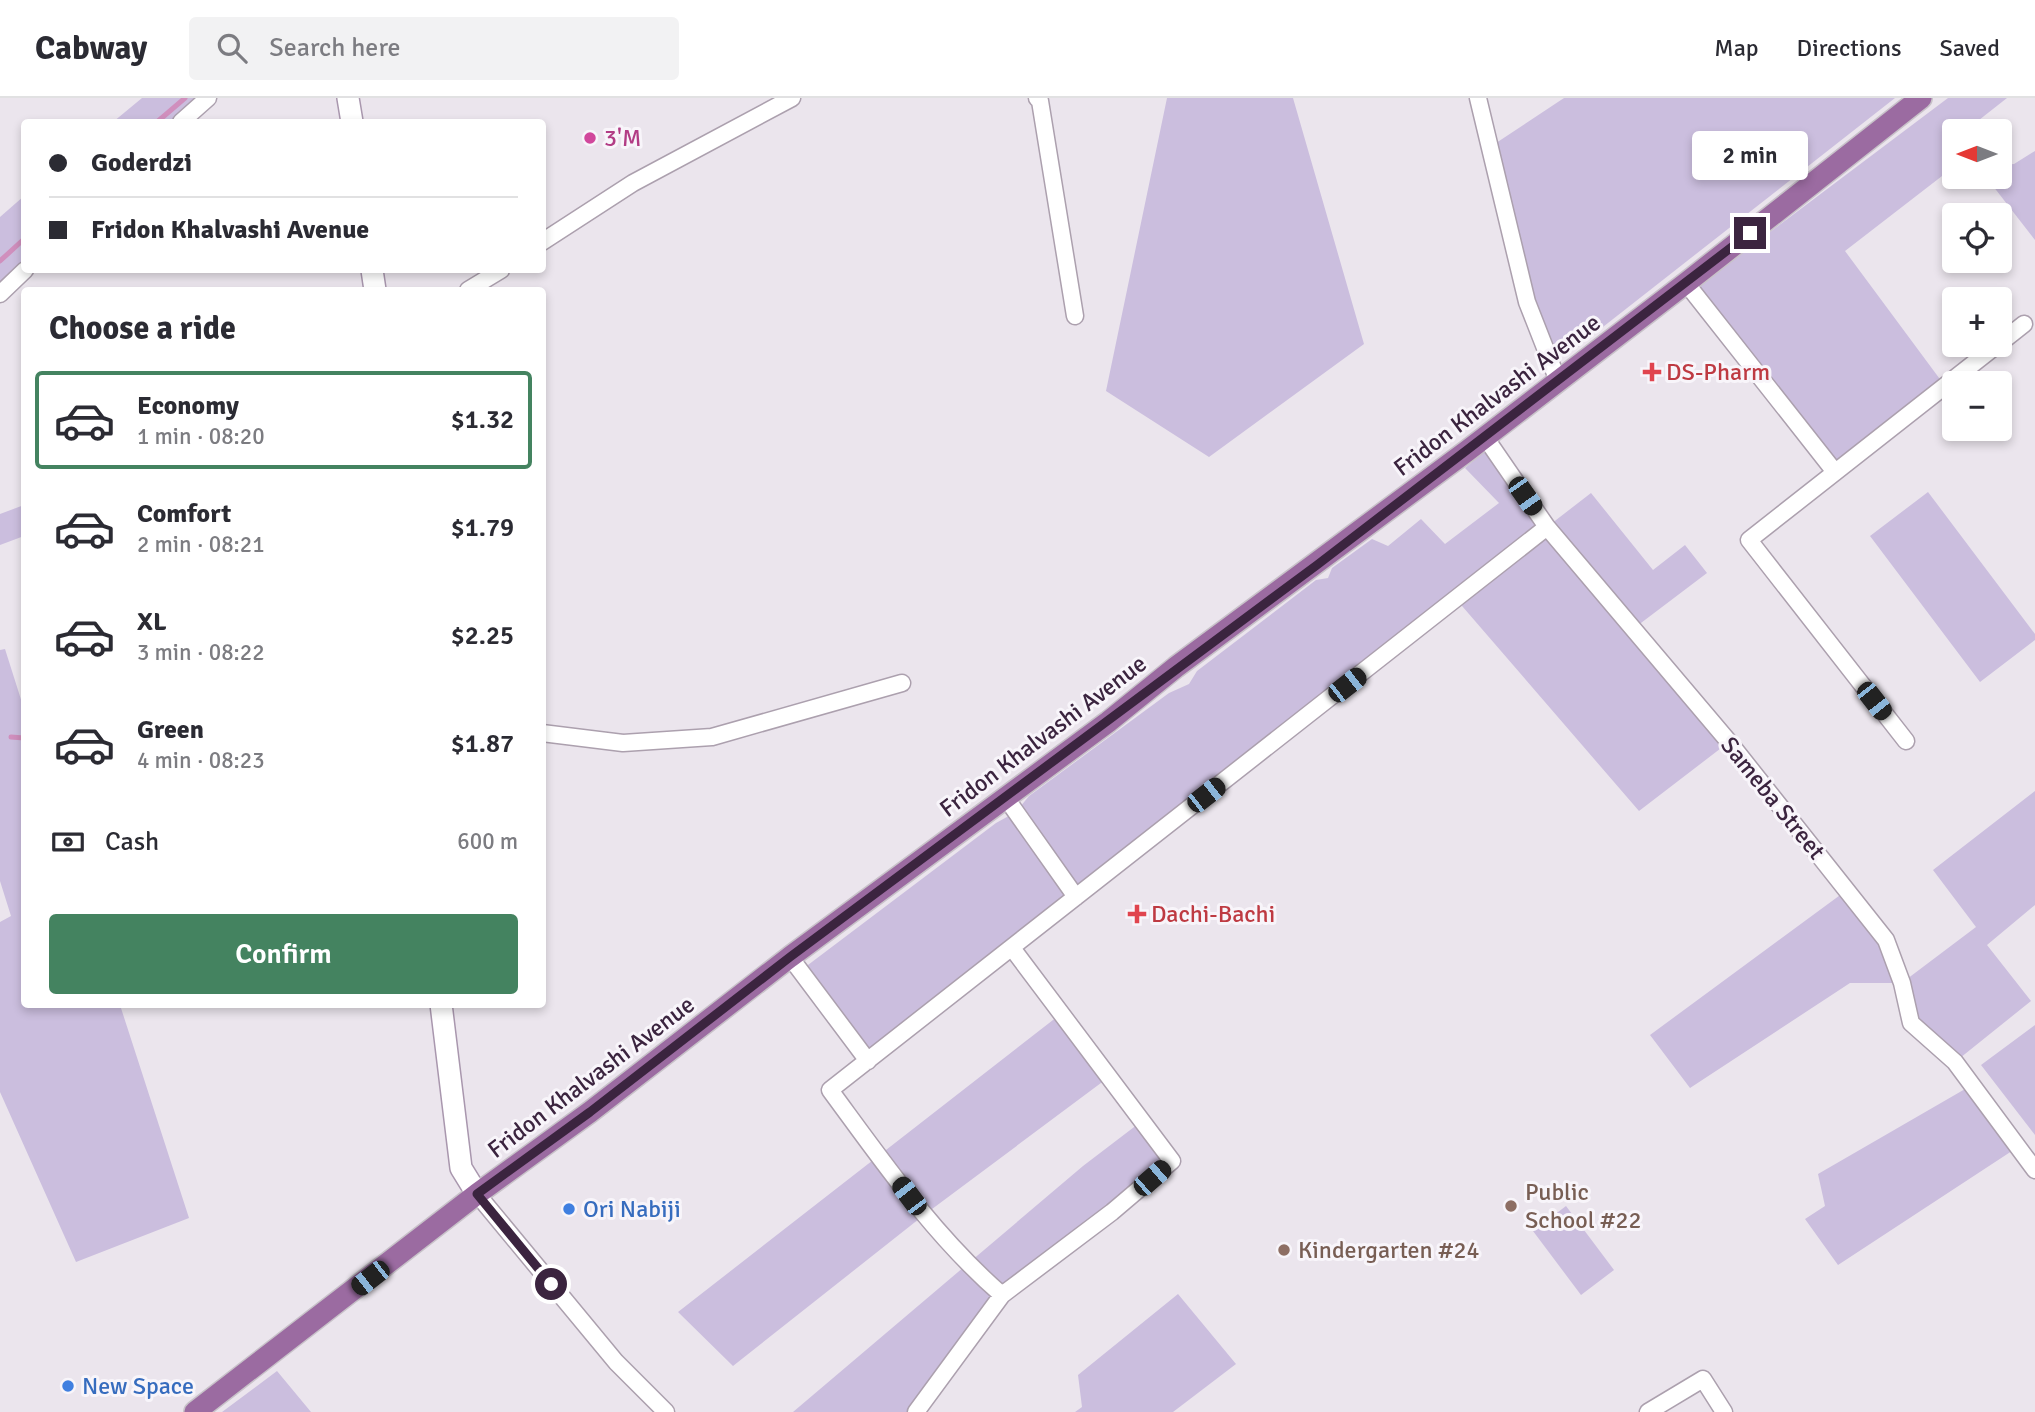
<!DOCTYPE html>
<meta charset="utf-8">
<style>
body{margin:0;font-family:Signika,sans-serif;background:#f2f2f3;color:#2b2b33;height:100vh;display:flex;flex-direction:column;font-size:26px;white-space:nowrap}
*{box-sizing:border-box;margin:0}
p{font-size:23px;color:#7c7c81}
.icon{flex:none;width:38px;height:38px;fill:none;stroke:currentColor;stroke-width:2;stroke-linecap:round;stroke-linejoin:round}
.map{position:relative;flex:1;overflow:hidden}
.panel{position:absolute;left:21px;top:189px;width:525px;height:721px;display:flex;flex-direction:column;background:#fff;border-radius:7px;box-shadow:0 4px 10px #0003}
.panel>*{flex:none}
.guide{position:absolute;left:21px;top:21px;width:525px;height:154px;border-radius:7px;box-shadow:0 4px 10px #0003;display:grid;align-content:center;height:154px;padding:0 28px;background:#fff}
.needle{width:46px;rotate:270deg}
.fabs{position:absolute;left:1942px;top:21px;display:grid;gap:14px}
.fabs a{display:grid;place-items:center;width:70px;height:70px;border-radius:7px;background:#fff;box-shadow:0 4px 10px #0003;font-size:35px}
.end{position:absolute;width:32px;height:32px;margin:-16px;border:9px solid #3b243f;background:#fff;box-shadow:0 0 0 4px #fff}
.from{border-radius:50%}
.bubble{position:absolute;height:49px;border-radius:7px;background:#fff;box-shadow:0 4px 10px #0003;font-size:23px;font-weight:600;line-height:49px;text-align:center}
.car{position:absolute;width:21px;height:42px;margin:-21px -10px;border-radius:9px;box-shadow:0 0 5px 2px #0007;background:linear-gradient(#222 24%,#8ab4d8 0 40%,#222 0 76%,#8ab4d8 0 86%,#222 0)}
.guide b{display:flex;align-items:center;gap:24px;height:66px;font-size:26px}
.guide b+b{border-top:2px solid #e1e1e2}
.guide i{width:18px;height:18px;background:#2b2b33}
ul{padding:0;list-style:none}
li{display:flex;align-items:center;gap:21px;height:98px;margin:0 14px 10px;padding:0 14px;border:4px solid transparent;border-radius:7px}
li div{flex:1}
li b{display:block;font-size:26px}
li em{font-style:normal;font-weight:600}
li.on{border-color:#448360}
li>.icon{width:63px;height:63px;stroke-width:1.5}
h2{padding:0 28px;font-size:32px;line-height:84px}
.pay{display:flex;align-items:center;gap:18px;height:77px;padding:0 28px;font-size:26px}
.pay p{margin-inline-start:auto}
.primary-button{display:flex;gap:14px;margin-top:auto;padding:14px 28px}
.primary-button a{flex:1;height:80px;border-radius:7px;background:#448360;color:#fff;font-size:28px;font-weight:600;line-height:80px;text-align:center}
header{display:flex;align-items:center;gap:42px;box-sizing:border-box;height:98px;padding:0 35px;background:#fff;border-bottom:2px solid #e1e1e2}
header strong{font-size:33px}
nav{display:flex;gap:38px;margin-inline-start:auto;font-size:24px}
.search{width:490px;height:63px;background:#f2f2f3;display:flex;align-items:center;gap:18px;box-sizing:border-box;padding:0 24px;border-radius:7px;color:#7c7c81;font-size:26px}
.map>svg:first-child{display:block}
.green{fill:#cbbede}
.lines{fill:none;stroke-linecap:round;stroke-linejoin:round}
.stream{stroke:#d08fbd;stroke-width:5}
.street-casing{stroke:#aca0ae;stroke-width:19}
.secondary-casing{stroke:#a997ae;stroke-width:24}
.primary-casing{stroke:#c8c2c9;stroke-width:24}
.street{stroke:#fff;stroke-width:16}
.secondary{stroke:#fff;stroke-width:21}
.primary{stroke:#9b6ba1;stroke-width:21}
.route{stroke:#3b243f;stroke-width:9}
.hotel-dot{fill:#d1479c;stroke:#f8f5fa;stroke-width:2.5}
.health-dot{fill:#e0444e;stroke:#f8f5fa;stroke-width:2.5}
.education-dot{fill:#8d6e63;stroke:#f8f5fa;stroke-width:2.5}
.shop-dot{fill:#3f7fe0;stroke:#f8f5fa;stroke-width:2.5}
.labels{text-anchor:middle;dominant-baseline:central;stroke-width:6;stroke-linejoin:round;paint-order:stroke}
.hotel-label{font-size:24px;fill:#b23c85;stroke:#f8f5fa;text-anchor:start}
.health-label{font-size:24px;fill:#be3a42;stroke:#f8f5fa;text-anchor:start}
.street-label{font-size:24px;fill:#3b243f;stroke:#f8f5fa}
.education-label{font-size:24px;fill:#785e54;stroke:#f8f5fa;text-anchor:start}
.shop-label{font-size:24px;fill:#366cbe;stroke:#f8f5fa;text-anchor:start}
</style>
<header>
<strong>Cabway</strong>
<div class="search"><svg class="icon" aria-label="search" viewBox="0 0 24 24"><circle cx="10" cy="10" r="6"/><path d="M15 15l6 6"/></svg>Search here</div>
<nav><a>Map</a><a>Directions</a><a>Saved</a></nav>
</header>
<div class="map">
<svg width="2035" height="1314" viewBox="0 0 2035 1314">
<rect width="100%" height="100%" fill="#ebe5ed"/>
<path class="green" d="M142,0h66l-27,24h-68z
M1167,0h126l71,246 -155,113 -103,-66z
M1564,0h331l-324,254 -26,-8 -55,-197z
M1948,0h59l-42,33h-10v9l-11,9 11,17 -110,85 100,135 -110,86 -140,-180 6,-8z
M2035,53v89l-49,-63h14v-12l14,-1z
M24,98l1,74 -25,24v-77z
M1490,349l57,80 44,-34 62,77 32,-25 22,28 -74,56 96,113 -90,69 -183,-212 -588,462 -68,-90 196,-148 20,-11 13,-16 140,-103 20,-9 8,-13 119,-91 12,-2 4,-10 40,-29 16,7 33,-27 24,25 54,-41 -34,-35z
M1928,394l107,142v6l-55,42 -110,-146z
M24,407v31l-24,9v-31z
M5,551l19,60v295l96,1 69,213 -113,44 -76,-170v-170l11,-6 -11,-35v-231z
M2035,693v114l-48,40 44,56 -76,61 -44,-39 -9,-40h-52l-160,105 -40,-53 197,-145 56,92 73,-55 -43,-57z
M1062,915l47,64 -185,138 -191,151 -55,-54z
M2035,927v110l-54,-70z
M1972,987l46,62 -180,118 -33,-46 20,-13 -7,-32z
M1142,1023l30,40 -170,134 -86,117h-123l290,-246z
M1566,1108l48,64 -33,25 -48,-64z
M1178,1196l58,70 -63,48h-98l7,-5 -4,-32z
M277,1273l34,41h-89z"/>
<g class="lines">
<path class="stream" d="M157,24l28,-24
M0,163l24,-22
M11,639l13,1"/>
<defs>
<path id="street" d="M1037,0l3,3 35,215
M1478,0l49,204 31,79
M181,24l27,-24
M542,144l91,-59 159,-85
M1686,185l149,189
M468,192l33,-20
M0,196l25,-24
M2000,245l24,-19
M1485,339l62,90 182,215 157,198 16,43 9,40 44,39 80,108
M542,635l81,10 89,-6 190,-54
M1906,643l-157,-201 248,-195
M1006,700l70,99
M790,859l78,104
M477,1096l139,168 50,50
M1002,1197c-68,-59 -119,-133 -172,-205l717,-563
M916,1314l86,-117 110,-83 60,-51 -160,-213
M1648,1314l55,-33 21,33"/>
<path id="secondary" d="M348,0l4,24
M372,172l3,20
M441,906l20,164 16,26"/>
<path id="primary" d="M195,1314l282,-218 113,-82 200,-155 318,-235 68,-55 291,-216 219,-168 235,-185"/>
</defs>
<use href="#street" class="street-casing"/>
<use href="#secondary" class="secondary-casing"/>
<use href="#primary" class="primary-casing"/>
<use href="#street" class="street"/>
<use href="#secondary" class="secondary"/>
<use href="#primary" class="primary"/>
</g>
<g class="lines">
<path class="route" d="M551,1186l-74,-90 113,-82 200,-155 527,-392 433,-332"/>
</g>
<circle class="hotel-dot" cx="590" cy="40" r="7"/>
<g class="health-dot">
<path d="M1648.5 263.5h7v7h7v7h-7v7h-7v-7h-7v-7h7z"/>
<path d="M1133.5 805.5h7v7h7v7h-7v7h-7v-7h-7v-7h7z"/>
</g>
<g class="education-dot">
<circle cx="1511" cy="1108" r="7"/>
<circle cx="1284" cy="1152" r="7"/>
</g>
<g class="shop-dot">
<circle cx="569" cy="1111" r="7"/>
<circle cx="68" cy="1288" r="7"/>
</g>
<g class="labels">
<g class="hotel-label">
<text x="604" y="40">3'M</text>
</g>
<g class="health-label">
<text x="1666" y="274">DS-Pharm</text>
<text x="1151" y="816">Dachi-Bachi</text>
</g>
<g class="street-label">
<text transform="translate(1497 297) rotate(-37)">Fridon Khalvashi Avenue</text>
<text transform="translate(1043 638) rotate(-37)">Fridon Khalvashi Avenue</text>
<text transform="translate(1773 700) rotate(51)">Sameba Street</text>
<text transform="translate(591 979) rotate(-37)">Fridon Khalvashi Avenue</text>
</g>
<g class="education-label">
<text x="1525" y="1094">Public<tspan x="1525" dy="28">School #22</tspan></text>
<text x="1298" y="1152">Kindergarten #24</text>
</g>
<g class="shop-label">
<text x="583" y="1111">Ori Nabiji</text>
<text x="82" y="1288">New Space</text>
</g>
</g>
</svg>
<div class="fabs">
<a><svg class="needle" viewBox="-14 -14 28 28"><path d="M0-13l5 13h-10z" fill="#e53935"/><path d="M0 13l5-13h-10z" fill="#7c7c81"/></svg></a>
<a><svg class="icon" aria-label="locate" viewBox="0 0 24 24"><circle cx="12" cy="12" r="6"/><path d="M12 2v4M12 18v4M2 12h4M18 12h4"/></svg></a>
<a>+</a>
<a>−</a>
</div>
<i class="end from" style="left:551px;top:1186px"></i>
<i class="end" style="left:1750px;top:135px"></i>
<div class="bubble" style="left:1692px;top:33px;width:116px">2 min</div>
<i class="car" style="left:1525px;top:398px;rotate:145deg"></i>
<i class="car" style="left:1347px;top:587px;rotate:52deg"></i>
<i class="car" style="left:1874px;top:603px;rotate:142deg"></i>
<i class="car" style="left:1206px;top:697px;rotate:52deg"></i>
<i class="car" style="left:1152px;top:1080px;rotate:49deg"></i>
<i class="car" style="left:909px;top:1098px;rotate:323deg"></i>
<i class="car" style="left:370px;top:1180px;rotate:232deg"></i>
<div class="guide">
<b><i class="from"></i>Goderdzi</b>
<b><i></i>Fridon Khalvashi Avenue</b>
</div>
<section class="panel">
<h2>Choose a ride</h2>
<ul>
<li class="on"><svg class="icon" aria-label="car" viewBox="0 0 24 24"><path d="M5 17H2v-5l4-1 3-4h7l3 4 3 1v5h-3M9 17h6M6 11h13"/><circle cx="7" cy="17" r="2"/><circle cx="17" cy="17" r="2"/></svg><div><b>Economy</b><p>1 min · 08:20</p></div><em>$1.32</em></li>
<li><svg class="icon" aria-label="car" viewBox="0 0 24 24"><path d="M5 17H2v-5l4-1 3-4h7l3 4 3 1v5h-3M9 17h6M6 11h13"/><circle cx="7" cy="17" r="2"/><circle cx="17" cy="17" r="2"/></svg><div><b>Comfort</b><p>2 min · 08:21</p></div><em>$1.79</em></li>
<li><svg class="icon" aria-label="car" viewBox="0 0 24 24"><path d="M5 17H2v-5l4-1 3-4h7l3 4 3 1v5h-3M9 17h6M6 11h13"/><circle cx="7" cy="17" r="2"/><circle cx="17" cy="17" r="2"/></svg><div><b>XL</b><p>3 min · 08:22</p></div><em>$2.25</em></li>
<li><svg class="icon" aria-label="car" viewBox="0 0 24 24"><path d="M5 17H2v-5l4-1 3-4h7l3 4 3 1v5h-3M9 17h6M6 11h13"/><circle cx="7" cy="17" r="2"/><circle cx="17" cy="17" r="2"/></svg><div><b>Green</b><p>4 min · 08:23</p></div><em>$1.87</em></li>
</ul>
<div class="pay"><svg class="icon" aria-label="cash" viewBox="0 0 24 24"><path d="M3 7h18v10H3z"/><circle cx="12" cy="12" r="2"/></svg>Cash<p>600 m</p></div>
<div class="primary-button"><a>Confirm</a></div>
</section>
</div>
